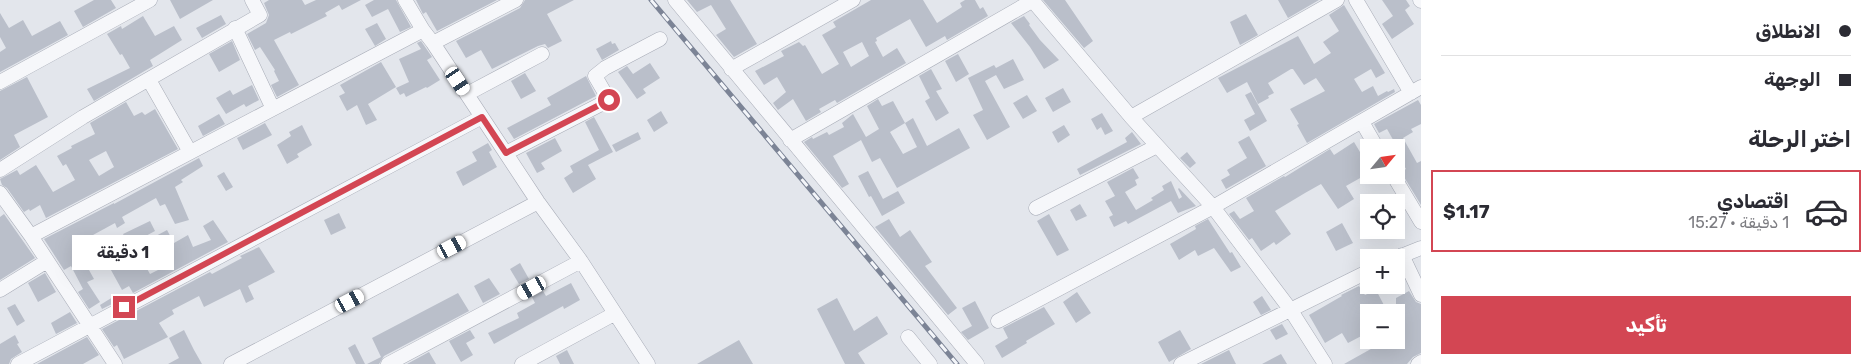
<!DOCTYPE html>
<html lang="ar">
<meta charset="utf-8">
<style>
body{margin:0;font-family:Rubik,"Noto Sans Arabic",sans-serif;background:#f2f2f3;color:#2b2b33;direction:rtl;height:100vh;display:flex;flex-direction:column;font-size:19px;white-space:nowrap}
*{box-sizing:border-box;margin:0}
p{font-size:16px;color:#7c7c81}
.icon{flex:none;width:28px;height:28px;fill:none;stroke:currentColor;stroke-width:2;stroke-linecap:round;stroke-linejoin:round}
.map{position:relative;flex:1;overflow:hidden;direction:ltr}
.panel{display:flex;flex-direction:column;background:#fff;width:450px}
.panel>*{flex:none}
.guide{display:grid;align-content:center;height:110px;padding:0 20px;background:#fff}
.needle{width:32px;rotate:61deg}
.fabs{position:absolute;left:1360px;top:139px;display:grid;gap:10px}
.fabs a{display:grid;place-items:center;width:45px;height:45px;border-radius:0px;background:#fff;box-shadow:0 5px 20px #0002;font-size:25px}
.end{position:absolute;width:22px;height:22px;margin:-11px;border:6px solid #d34653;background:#fff;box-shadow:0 0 0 2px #fff}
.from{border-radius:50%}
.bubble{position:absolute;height:35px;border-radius:0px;background:#fff;box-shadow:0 5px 20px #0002;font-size:16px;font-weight:700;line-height:35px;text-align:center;direction:rtl}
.car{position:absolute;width:15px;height:30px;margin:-15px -8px;border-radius:6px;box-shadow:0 0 4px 1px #0007;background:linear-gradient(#fff 24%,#345 0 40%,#fff 0 76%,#345 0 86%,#fff 0)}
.guide b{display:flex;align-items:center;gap:18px;height:48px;font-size:19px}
.guide b+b{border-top:1px solid #e1e1e2}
.guide i{width:12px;height:12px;background:#2b2b33}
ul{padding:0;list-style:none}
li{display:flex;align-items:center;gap:15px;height:82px;margin:0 10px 8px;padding:0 10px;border:2px solid transparent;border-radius:0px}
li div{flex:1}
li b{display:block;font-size:19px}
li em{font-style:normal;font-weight:700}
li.selected{border-color:#d34653}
li>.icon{width:45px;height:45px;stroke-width:1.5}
h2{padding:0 20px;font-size:22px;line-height:60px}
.cta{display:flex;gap:10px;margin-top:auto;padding:10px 20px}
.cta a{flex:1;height:58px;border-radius:0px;background:#d34653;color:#fff;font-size:20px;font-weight:700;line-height:58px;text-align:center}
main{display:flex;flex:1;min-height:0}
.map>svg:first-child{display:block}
.building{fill:#babfca;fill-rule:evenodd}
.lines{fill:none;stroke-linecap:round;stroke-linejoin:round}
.minor-casing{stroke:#a8acb7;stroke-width:15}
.minor{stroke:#f6f7fa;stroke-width:14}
.rail-casing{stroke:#7c8496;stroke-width:5}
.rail{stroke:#f3f5f9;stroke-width:3;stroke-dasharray:9;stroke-linecap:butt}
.route{stroke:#d34653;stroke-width:6}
</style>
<main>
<section class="panel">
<div class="guide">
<b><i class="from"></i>الانطلاق</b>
<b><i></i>الوجهة</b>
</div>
<h2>اختر الرحلة</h2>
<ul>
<li class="selected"><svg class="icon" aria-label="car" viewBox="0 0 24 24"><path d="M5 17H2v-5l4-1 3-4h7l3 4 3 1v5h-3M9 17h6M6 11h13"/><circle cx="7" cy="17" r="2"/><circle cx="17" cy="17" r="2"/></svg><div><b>اقتصادي</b><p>1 دقيقة · 15:27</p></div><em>$1.17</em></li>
</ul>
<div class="cta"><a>تأكيد</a></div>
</section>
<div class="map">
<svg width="1421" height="364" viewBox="0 0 1421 364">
<rect width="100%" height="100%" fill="#e3e6ec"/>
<path class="building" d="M94,0h17l5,8 -33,19 -9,-16z
M170,0h43l-33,19z
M269,0h33l3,5 11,-5h45l-19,10 -3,-5 -14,8 2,3 -36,18 -1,-2 -16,8 25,45 -22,12 -6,-12 8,-4 -5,-10 1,-1 -15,-23 -5,3 -8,-16 19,-11 3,-8 -5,-12z
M374,0h22l15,27 -11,5 -12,-23 -16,8 -7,-12z
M416,0h81l-60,31 -11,-19 -3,2z
M525,0h49l-27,14 15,27 -14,7 -3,-4 -7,2 -46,23 -11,-19 -15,8 -10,-17 64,-33z
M687,0h43l27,44 -23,13 -18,-22 10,-6 -15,-24 -14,7z
M871,0h52l14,23 25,-16 -2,-4 5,-3h10l5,9 3,-2 5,9 -41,24 -2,-4 -19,11 -16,-28 -34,19 1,3 -2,1 8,15 14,-9 9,15 -69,40 -2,-3 -16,9 2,3 -15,9 -13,-22 -15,11 -5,-7 13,-11 -9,-15 -13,8 -9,-14 29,-15 -3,-5 18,-9 4,4 2,-1 17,29 17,-10 -17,-29 14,-8 -3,-5zM862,42l7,14 -18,11 -8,-15z
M1043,0h22l28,41 -9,7z
M1278,0h41l-31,18z
M1382,0h24l4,6 -5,4 9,14 -22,15 -10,-15 11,-8z
M1344,5l41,68 -9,5 -5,-9 -17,10 8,13 11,-6 5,10 9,-5 1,1 6,-3 1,3 -88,51 -10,-18 2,-1 -9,-15 35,-18 -9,-13 -12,7 -11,-16h-2l-23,14 6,10 -6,3 1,2 -11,6 -11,-22 -20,11 -9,-15 80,-42 16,28 17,-11 -8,-11 16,-11 -10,-16z
M0,13l9,15 14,-8 9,16 28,-15 8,14 -68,37v-20l6,-4 -6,-11z
M1246,14l12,21 -18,10 -10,-23z
M221,15l5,9 -24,14 -6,-10z
M143,16l12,20 19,-10 8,14 -32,20 3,6 -59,35 -7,-12 43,-21 -8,-14 -2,1 -13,-21 14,-8 1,3z
M1024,16l6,8 -1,1 11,15 19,20 -15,9 -14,-22 -19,-24z
M377,23l9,16 -11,7 -10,-17z
M232,41l8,19 -21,12 -10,-18z
M421,41l11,16 -5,3 13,20 -13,8 -1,-1 -20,10 -2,-4 -4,2 -4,-7 13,-6 -10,-23 22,-10 -4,-6z
M611,41l1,3 3,-1 4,7 -17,10 -6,-11z
M958,54l11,20 -13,8 -11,-21z
M1013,59l11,21 -20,9 -8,-14 -11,6 25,46 -23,13 -14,-25 10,-5 -15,-32 26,-13 2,3z
M381,62l15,25 -28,17 9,16 -11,5 -9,-20 -10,6 -8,-15 6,-3 -5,-8z
M650,63l10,15 -17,11 3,4 -9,6 -19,-27 9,-6 6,8z
M931,69l11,20 -6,2 13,22 -13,8 -11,-20 5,-3 -11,-22z
M525,73l11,18 -15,8 -10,-18z
M586,76l10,20 -82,43 -7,-11 44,-23 -4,-7z
M27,77l21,40 -34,18 6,12 -20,13v-69z
M252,85l7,15 -13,7 -2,-3 -18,10 -10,-16 14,-8 3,5z
M1063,88l8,14 -18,10 -8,-14z
M1251,92l16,29 -17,10 -6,-11 11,-6 -10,-19z
M1027,95l10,16 -14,8 -10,-16z
M878,99l4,7 11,-5 12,22 8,-5 14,28 32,-18 11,20 -73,40 -17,-30 -8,4 -11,-22 -28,16 16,28 -7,4 -38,-46 8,-5 1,2 14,-7 2,3 15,-8 -2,-4 11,-9 13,23 13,-8 -12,-23zM905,123l12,24 -14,7 -13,-22z
M1418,100l3,5v19l-10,5 2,3 -10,6 14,25 4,-2v44l-20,-33 5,-3 -10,-17v-7l-9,-16 -8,4 -5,-9z
M126,102l8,14 8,-4 3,3 10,-6 23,40 -132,69 -6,-13 -10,6 -1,-2 -5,3 -17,-24 -5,-3 -2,-6 17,-9 3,5 16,-10 17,27 22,-12 -9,-16 -3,2 -6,-10 15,-8 -1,-2 24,-12 -5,-11zM106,151l8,16 -15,9 -10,-16z
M661,111l7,12 -14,9 -7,-12z
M1102,113l11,18 -8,4 -4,-8 -4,3 -6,-11z
M219,114l6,10 -22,12 -5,-10z
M594,117l19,35 -25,13 8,14 -23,14 -9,-15 9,-6 -3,-6 29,-16 -14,-28z
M265,123l7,12 -29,15 -6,-12z
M302,125l10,20 -15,9 2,3 -12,7 -10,-19 14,-9 -2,-4z
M1064,125l6,10 -12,8 -6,-11z
M638,132l3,7 -25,13 -4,-7z
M1132,132l9,12 -61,31 -3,-6 50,-27 -2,-4z
M1249,136l17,30 9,-5 -49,28 -5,-9 9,-5 -3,-5 20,-12 -9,-16z
M555,138l7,13 -21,12 4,6 -8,4 -11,-20z
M1354,142l15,25v6l-23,13 8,13 -16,10 -17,-25 -16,9 -30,18 16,23 -15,11 -2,-3 -13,9 -9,-13 -3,2 -20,-26 5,-3 6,8 14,-8 -8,-13 38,-22 1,1 45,-28 4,6z
M488,143l4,7 -3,2 8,15 -34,19 -7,-14 21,-11 -5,-9z
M1187,152l9,11 -6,5 -10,-10z
M199,158l4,8 -22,14 2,2 -8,5 14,33 -14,4 -10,-20 -5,2 -4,-8 -34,19 3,6 -8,5 -2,-5 -33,18 13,25 -6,4 5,9 -7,3 13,20 -11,7 -11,-17 5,-3 -12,-23 -7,4 -20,-31 70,-36v1z
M1133,168l6,10 -4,2 2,5 -12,7 11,18 17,-10 -2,-2 13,-8 -2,-4 9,-5 8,18 3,-2 -4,-8 1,-1 17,18 -18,7 -7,-12 -43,23 -2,-3 -12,6 -5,-10 4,-2 -8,-14 10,-5 -8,-14z
M868,171l15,28 15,-8 7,12 -23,13 -11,-20 -2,1 -11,-21z
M224,172l9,15 -7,4 -9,-15z
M1080,204l7,12 -11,5 -6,-11z
M339,213l7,15 -15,7 -7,-15z
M4,214l31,44 -35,22v-63z
M1049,214l20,36 -12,6 -20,-35z
M889,219l11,18 10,-7 22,32 -7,4 32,42 -9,7 -73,-88z
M1208,219l22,34 2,-1 9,15 -10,5 -17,-24 -16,8 -3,-6 -16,10 -9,-16 26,-15 -1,-3z
M213,220l15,22 -95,51 -4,-7 -7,4 -16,-29 15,-8 8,14 13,-7 8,14 18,-9 -14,-28 13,-7 7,13 14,-8 5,12 18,-7 -8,-14z
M150,221l5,10 -26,14 -6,-11z
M1342,223l11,20 -17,8 -10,-19z
M259,247l16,25 -27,14 6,13 -8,4 -6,-14 -36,18 -5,-11 -27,14 2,4 -15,9 9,14 -44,22 -7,-14 -3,2 -12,-18 108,-57 2,2 30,-16 -2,-2z
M520,263l9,16 -10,5 -9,-15z
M45,273l11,19 -18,10 -10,-19z
M489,278l11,16 -17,9 -9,-17z
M571,283l9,17 -16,9 -1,-3 -69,38 -6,-11 31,-15 -2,-5 18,-10 -3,-6 11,-6 3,5z
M1359,286l6,9 11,-5 10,19 -6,3h-11v20l-21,11 -6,-10 -17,10 -16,-28 33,-19 -1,-1z
M1409,291l7,11 5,2v49l-8,4 -6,7h-63l34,-19 -3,-5h21v-42z
M1077,292l14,21 -15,10 -13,-21z
M458,293l11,18 -85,45 -5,8h-12l14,-7 -9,-19z
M1262,296l9,14 -10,5 -8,-13z
M113,297l3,5 -14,7 -2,-4z
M837,298l17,33 23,-15 11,18 -30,19 7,11h-20l-28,-55z
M975,301l14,27 -21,12 -7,-8 11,-6 -10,-18z
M15,304l10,17 -8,5 -10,-18z
M1044,307l11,17 -29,17 1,2 -25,15 -7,-12 13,-8 -5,-10z
M70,312l7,11 -21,11 -5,-11z
M1282,324l6,10 -12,6 -6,-10z
M184,330l10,20 8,14h-34l11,-6 -10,-20z
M470,330l5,8 -9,5 7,12 -12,7 -12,-21z
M1180,330l11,19 -22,13 -11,-20z
M15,335l4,8 -2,1 5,8 -11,7 -2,5h-9v-20z
M87,337l12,18 -16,9h-46z
M739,340l14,24h-56z
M355,344l10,20h-9l-8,-16z
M567,350l7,14h-14l-4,-8z
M1229,350l7,14h-35z
M429,352l7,12h-29z
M1281,354l6,10h-25z"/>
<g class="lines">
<defs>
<path id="minor" d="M405,0l18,30 10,13 105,159 43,59 67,103
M675,0l302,364
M1032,0l99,117 82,90 77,102 35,55
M1356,0l55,93
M1420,0l1,1
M235,28l38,81
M433,43l83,-43
M731,69l122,-69
M149,80l41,72
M0,82l150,-82
M467,94l75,-40
M1131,117l206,-117
M1362,122l15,26
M790,140l242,-139
M506,153l103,-53 -14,-24 10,-8 55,-29
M0,170l83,-53 177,-102 -8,-15
M1393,175l28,47
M0,193l31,43 84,128
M1036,208l121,-62
M31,236l392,-206
M1402,255l19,40
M1396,258l25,-10
M0,290l47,-29
M998,321l215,-114 208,-120
M908,337l22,27
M18,364l464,-247
M231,364l307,-162
M388,364l193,-103
M522,364l92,-50
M1181,364l188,-93
M1418,364l3,-2"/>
</defs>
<use href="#minor" class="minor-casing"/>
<use href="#minor" class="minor"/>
<defs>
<path id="rail" d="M651,0l306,364"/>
</defs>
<use href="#rail" class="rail-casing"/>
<use href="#rail" class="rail"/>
</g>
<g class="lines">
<path class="route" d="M124,307l358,-190 24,36 103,-53"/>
</g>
</svg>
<div class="fabs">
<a><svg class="needle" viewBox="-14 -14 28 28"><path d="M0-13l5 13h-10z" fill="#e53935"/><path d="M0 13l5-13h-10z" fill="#7c7c81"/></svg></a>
<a><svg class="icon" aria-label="locate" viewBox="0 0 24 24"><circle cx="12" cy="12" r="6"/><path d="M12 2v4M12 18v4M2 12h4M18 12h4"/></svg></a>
<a>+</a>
<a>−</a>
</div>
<i class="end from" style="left:609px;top:100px"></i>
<i class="end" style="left:124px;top:307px"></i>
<div class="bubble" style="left:72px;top:235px;width:102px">1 دقيقة</div>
<i class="car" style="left:458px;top:81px;rotate:146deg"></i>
<i class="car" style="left:452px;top:247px;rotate:62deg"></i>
<i class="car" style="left:532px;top:288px;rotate:241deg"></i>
<i class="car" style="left:350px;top:301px;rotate:62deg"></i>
</div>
</main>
